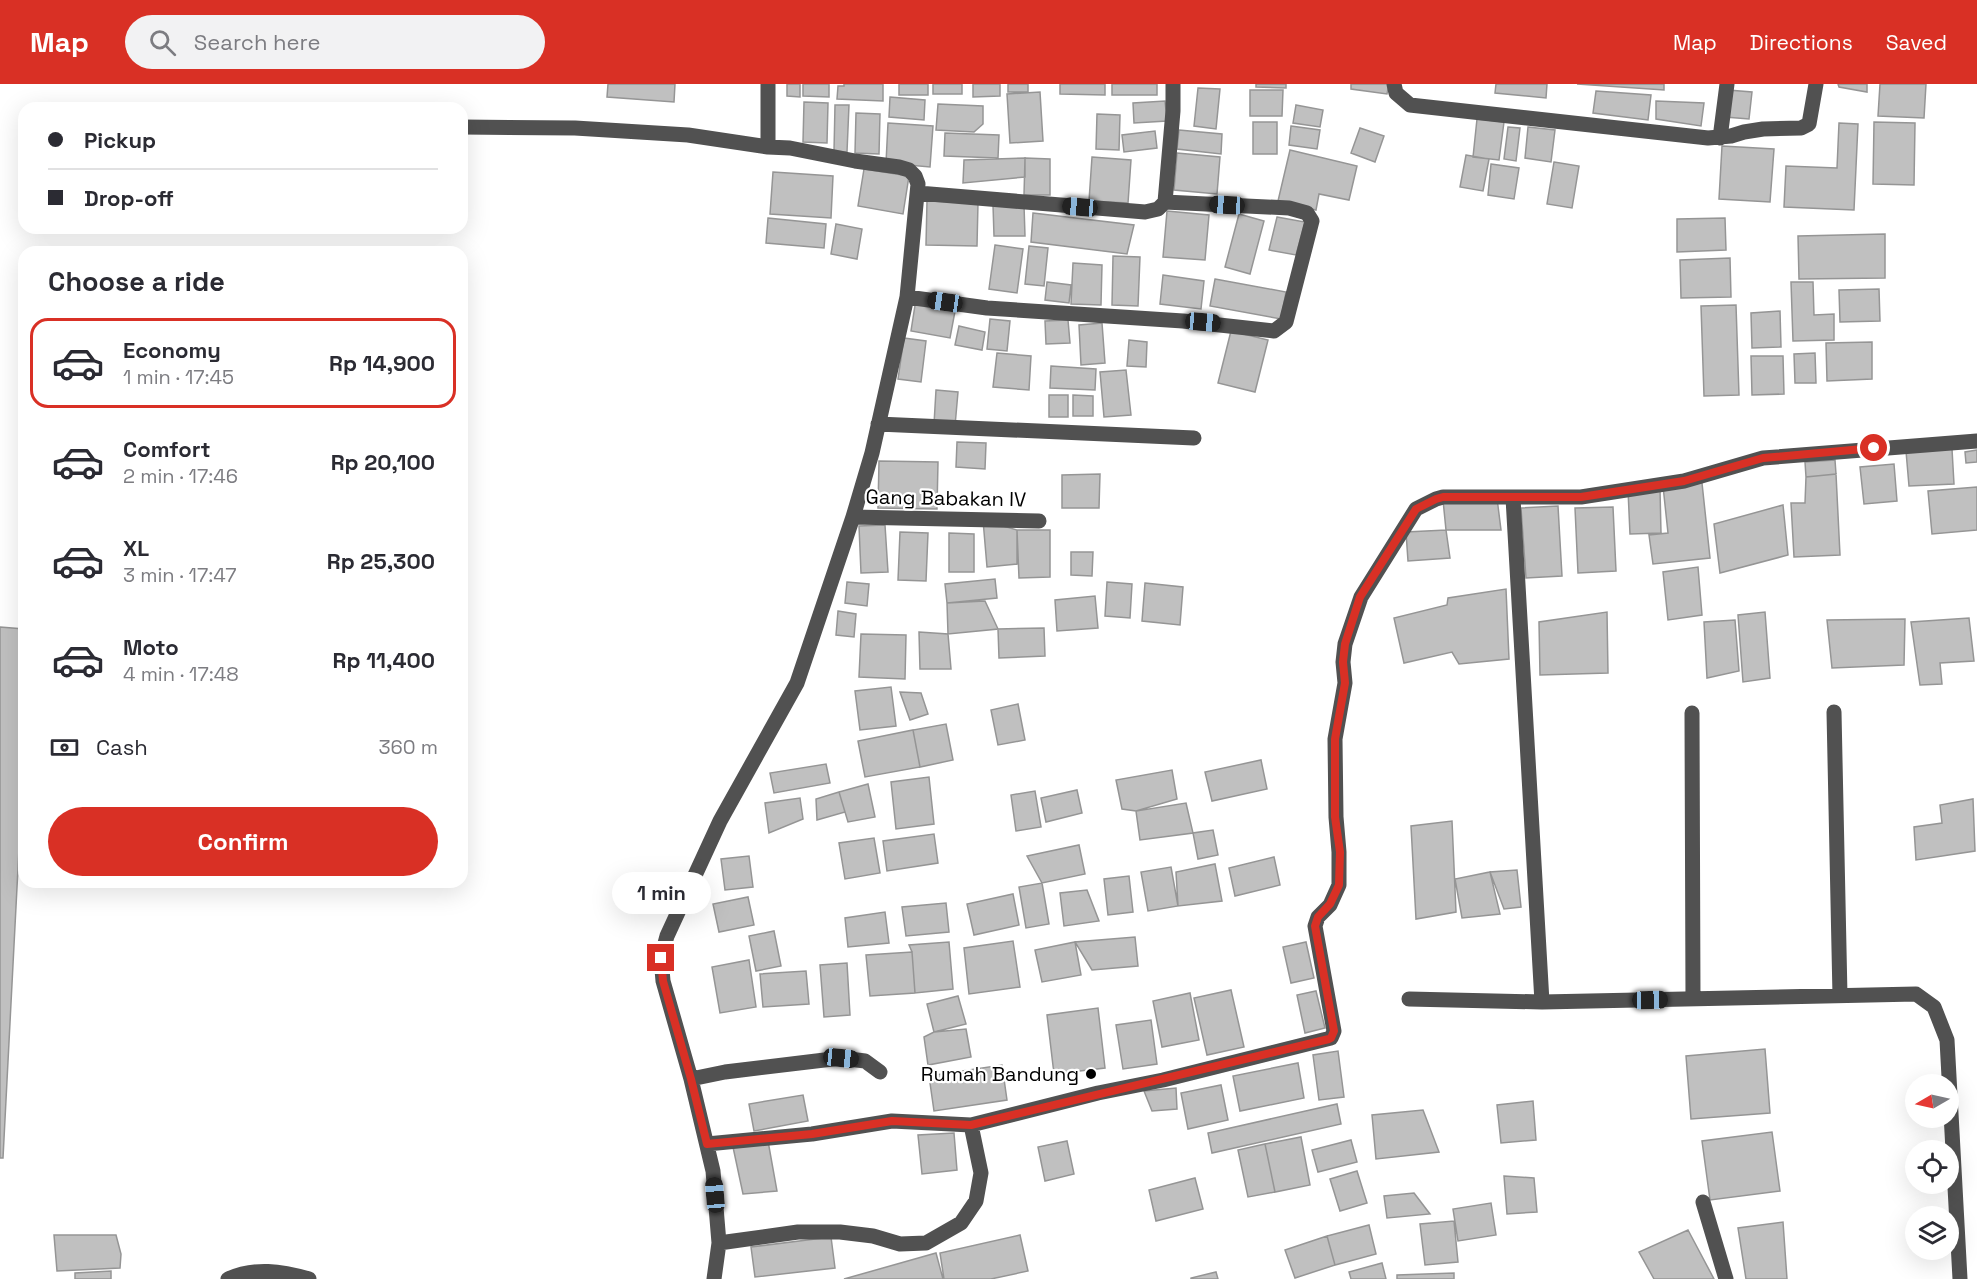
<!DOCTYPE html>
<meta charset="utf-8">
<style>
body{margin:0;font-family:"Space Grotesk",sans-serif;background:#f2f2f3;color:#2b2b33;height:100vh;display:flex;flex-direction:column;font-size:22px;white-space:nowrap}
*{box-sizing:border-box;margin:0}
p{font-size:20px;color:#7c7c81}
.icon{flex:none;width:33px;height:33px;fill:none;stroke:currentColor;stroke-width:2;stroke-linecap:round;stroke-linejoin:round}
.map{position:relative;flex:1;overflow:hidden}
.panel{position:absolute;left:18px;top:162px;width:450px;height:642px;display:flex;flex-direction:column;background:#fff;border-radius:18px;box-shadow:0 6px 24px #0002}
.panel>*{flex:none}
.top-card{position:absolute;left:18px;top:18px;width:450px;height:132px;border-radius:18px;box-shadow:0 6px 24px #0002;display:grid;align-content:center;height:132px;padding:0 30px;background:#fff}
.needle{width:39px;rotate:261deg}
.controls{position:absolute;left:1905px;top:990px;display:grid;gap:12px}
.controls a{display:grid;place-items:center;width:54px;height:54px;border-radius:50%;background:#fff;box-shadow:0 6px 24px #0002;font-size:30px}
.end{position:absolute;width:27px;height:27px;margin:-14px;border:8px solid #d93025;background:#fff;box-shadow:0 0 0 3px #fff}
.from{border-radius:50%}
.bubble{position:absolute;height:42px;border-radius:21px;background:#fff;box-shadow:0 6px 24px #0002;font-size:20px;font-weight:700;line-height:42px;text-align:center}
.car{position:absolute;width:18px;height:36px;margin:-18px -9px;border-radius:8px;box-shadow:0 0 4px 2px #0007;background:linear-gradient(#222 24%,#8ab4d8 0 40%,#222 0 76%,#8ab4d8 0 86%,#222 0)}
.top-card b{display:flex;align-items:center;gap:21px;height:57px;font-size:22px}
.top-card b+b{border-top:2px solid #e1e1e2}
.top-card i{width:15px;height:15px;background:#2b2b33}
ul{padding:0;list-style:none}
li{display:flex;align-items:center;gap:18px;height:90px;margin:0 12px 9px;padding:0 18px;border:3px solid transparent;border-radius:18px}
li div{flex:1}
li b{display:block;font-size:22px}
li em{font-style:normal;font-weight:700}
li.current{border-color:#d93025}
li>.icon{width:54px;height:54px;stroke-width:1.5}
h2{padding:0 30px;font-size:27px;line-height:72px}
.pay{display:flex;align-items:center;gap:15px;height:66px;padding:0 30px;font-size:22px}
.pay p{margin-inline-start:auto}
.action{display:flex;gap:12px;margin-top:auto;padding:12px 30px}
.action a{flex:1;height:69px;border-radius:36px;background:#d93025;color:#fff;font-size:24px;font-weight:700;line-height:69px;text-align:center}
header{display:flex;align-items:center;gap:36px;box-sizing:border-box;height:84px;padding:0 30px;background:#d93025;color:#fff}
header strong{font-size:28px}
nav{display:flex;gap:33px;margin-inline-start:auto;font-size:21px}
.search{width:420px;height:54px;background:#f2f2f3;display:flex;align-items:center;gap:15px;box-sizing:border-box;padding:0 21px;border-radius:33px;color:#7c7c81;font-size:22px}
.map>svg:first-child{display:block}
.building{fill:#c0c0c0;stroke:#959595;stroke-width:1.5}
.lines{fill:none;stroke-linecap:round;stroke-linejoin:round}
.minor{stroke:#515151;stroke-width:15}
.route{stroke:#d93025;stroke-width:8}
.poi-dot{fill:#000;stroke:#fff;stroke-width:2}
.labels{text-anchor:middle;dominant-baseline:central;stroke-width:4.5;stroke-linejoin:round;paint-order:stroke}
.street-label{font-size:20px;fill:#000;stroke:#fff}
.poi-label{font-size:20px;fill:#000;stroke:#fff;text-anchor:end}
</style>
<header>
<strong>Map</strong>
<div class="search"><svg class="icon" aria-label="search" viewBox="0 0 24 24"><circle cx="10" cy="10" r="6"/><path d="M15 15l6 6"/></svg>Search here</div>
<nav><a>Map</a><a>Directions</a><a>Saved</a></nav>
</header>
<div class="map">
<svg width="1977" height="1195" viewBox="0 0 1977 1195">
<rect width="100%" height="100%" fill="#fff"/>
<path class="building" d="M608,0h67l-1,18 -67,-5z
M787,0h13v13l-13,-1z
M803,0h26v13l-26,-1z
M844,0h39v17l-46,-2 1,-13h6z
M899,0h29v11h-29z
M933,0h29v10h-29z
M973,0h27v12l-27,1z
M1008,0h20v8h-20z
M1060,0h45v11l-45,-1z
M1112,0h45v11h-45z
M1256,0h30v4l-30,-1z
M1351,0h38l-2,10 -36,-5z
M1496,0h51l-1,14 -51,-5z
M1577,0h87v6z
M1838,0h29v8l-28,-5z
M1880,0h46l-2,34 -46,-2z
M1198,4l22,1 -4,40 -22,-3z
M1250,6h33l-1,26h-32z
M1728,6l24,2 -3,27 -24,-2z
M1596,7l55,4 -3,25 -55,-7z
M1040,8l3,49 -33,2 -3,-49z
M890,13l35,3 -1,20 -35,-3z
M1165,17l2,20 -33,2 -1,-20z
M1656,17l48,2 -3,23 -45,-7z
M804,18l24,1 -1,40 -24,-1z
M938,20l45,2v18l-9,8 -38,-2z
M835,21h14l-2,47 -13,-1z
M1296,21l27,5 -3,17 -27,-4z
M856,29l24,1 -1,40 -24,-1z
M1097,30l23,1 -1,35 -23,-1z
M1477,35l27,3 -5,38 -26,-3z
M1253,38h24v32h-24z
M1874,38l41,1 -1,62 -41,-1z
M888,39l45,3 -3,41 -44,-4z
M1839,39l19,1 -4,86 -70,-3 2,-41 51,2z
M1291,42l29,4 -3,19 -28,-4z
M1508,43l12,1 -4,33 -12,-2z
M1528,43l27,3 -4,32 -26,-4z
M1360,44l24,8 -9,26 -24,-9z
M1179,46l43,4 -1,20 -44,-5z
M1155,47l2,17 -33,4 -2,-17z
M945,49l54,2 -1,23 -54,-2z
M1722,62l52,3 -4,53 -51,-3z
M1290,66l67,16 -8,34 -30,-6 -3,16 -38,-9z
M1177,69l43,4 -3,37 -43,-4z
M1466,71l23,4 -6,32 -23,-4z
M1092,73l39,3 -3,43 -39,-2z
M1025,74l25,1v36h-26z
M1025,74v19l-62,6 1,-23z
M1554,78l25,4 -7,42 -25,-4z
M1491,80l28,4 -5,31 -26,-4z
M864,85l45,7 -6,38 -45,-8z
M773,88l60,4 -2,42 -61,-4z
M927,117l51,2 -1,43 -51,-1z
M993,121h31l1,31h-31z
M1167,127l42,4 -4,45 -42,-3z
M1033,129l101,12 -7,29 -96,-12z
M1239,130l25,7 -14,53 -25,-7z
M1277,133l28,5 -9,33 -27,-5z
M768,134l58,6 -2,24 -58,-5z
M1725,134l1,32 -49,2v-33z
M836,140l26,5 -5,30 -26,-5z
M1885,150v44l-86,1 -1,-43z
M995,161l28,4 -6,44 -28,-4z
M1029,162l19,2 -4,38 -19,-2z
M1113,172l27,1 -2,49 -26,-1z
M1730,174l1,39 -50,1 -1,-38z
M1073,179l29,2 -1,40 -30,-1z
M1163,191l41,6 -3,28 -41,-5z
M1215,195l71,13 -5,27 -71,-13z
M1047,198l24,3 -2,18 -24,-3z
M1791,198h22l1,33 20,-1v26l-41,1z
M1879,205l1,32 -40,1 -1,-32z
M916,215l40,7 -6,32 -39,-7z
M1736,221l3,90 -35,1 -3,-90z
M1780,227l1,36 -29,1 -1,-35z
M990,235l20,2 -3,30 -20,-2z
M1068,236l2,23 -24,1 -1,-23z
M1102,239l3,40 -24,2 -2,-40z
M959,242l26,6 -3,18 -27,-5z
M1231,247l37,9 -13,52 -37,-9z
M904,254l22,3 -5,41 -23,-3z
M1129,256l18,2 -1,25 -19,-1z
M1872,258v37l-45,2 -1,-38z
M997,269l34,3 -2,34 -36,-3z
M1815,269l1,30h-21l-1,-29z
M1751,272h32l1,38 -32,1z
M1051,282l45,3 -1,21 -45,-2z
M1126,286l5,45 -27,2 -4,-45z
M936,306l22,2 -3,34 -21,-2z
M1049,311h19v22h-19z
M1073,311l20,1v20h-20z
M957,358l29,1 -1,26 -29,-2z
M1952,365l2,35 -45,2 -3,-35z
M1977,366v12l-11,1 -1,-11z
M1835,376l1,14 -30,3 -1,-15z
M879,377l59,1 -1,47 -59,-1z
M1894,380l3,37 -33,3 -4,-37z
M1100,390l-1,34h-37v-33z
M1836,390l4,81 -46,2 -3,-54h14l1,-26z
M1702,399l8,75 -57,6 -4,-29 19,-2 -5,-47z
M1977,403v43l-45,4 -4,-43z
M1660,405l1,44 -31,1 -2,-44z
M1497,414l4,32h-55l-3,-30z
M1783,421l5,50 -68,18 -6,-49z
M1558,422l4,70 -36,2 -5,-70z
M1613,423l3,64 -38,2 -3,-65z
M983,436l34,10v34l-30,3z
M885,441l3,47 -27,1 -2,-47z
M1017,446h33v47l-31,1z
M1446,446l4,28 -42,3 -2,-29z
M900,448l28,1 -2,48 -28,-1z
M949,449l25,1v38h-25z
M1071,468h22l-1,24 -21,-1z
M1698,483l4,48 -34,5 -5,-48z
M995,495l2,19 -50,5 -2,-19z
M847,498l22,2 -2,22 -22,-3z
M1107,498l25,2 -2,34 -25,-2z
M1145,499l38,4 -3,38 -38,-4z
M1506,505l3,70 -50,5 -7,-12 -48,11 -10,-45 53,-13 1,-7z
M1095,512l3,32 -41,3 -2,-31z
M985,517l13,28 -50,5 -1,-31z
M838,527l18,3 -2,23 -18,-2z
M1607,528l1,61 -68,2 -1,-53z
M1765,528l5,66 -27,4 -5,-67z
M1969,534l5,43 -34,2 2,21 -22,1 -9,-63z
M1905,535l-1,46 -72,3 -5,-48z
M1735,536l4,51 -32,7 -3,-56z
M0,543l24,2v123l-21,406h-3z
M1044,544l1,28 -46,2 -1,-29z
M919,548l29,2 3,35h-31z
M861,550l45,1 -1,44 -46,-2z
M891,603l5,39 -36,4 -5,-39z
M900,608l21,1 7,21 -18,6z
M1018,620l7,36 -27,5 -7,-35z
M946,640l7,36 -33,7 -7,-37z
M913,646l7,37 -55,10 -7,-36z
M1261,676l6,29 -55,12 -7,-29z
M826,680l4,19 -56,10 -4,-20z
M1172,686l5,29 -41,12 -14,-2 -6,-29z
M929,693l5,47 -38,5 -5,-47z
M868,700l7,33 -27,5 -9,-30z
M1077,706l5,23 -36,9 -5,-24z
M1035,707l6,36 -25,4 -5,-36z
M839,708l6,20 -28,8 -1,-21z
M800,714l3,21 -34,14 -4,-30z
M1973,715l2,52 -59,9 -2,-33 28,-4 -2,-18z
M1186,719l7,30 -53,7 -4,-29z
M1452,737l4,91 -40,7 -5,-93z
M1213,746l5,25 -20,4 -5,-26z
M934,750l4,29 -51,8 -4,-30z
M874,754l6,35 -35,6 -6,-36z
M1079,761l6,29 -43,9 -15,-27z
M749,772l4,31 -28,3 -4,-31z
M1274,773l6,28 -45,11 -6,-28z
M1215,780l7,37 -44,5 -2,-34z
M1171,783l7,39 -30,5 -7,-39z
M1517,786l4,37 -17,2 -14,-37z
M1490,788l10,42 -38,4 -7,-39z
M1129,792l4,36 -25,3 -4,-36z
M1042,799l7,41 -23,4 -7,-41z
M1087,806l12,31 -35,5 -4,-33z
M1013,810l6,31 -45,10 -7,-31z
M748,813l6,28 -35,7 -6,-28z
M946,819l3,29 -43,4 -4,-29z
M885,828l4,31 -41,4 -3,-29z
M774,847l7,35 -25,5 -7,-35z
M1135,853l3,29 -46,4 -17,-28z
M1013,857l7,46 -51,7 -5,-46z
M949,858l4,47 -38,4 -3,-41 -3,-7z
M1075,858l6,33 -39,7 -7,-32z
M1306,858l8,36 -23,5 -8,-36z
M912,868l3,41 -45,3 -4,-41z
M749,876l7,47 -36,6 -8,-46z
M847,879l3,52 -26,2 -4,-52z
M806,887l3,33 -46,3 -3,-33z
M1231,906l13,57 -37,8 -13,-57z
M1316,907l9,37 -20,5 -8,-38z
M1190,909l9,47 -37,7 -9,-46z
M958,912l8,28 -32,8 -7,-28z
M1098,924l7,60 -51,6 -7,-59z
M1151,936l6,44 -34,5 -7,-44z
M966,945l5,28 -43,8 -4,-28 10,-5z
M1765,965l5,64 -79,6 -5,-63z
M1338,967l6,46 -25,3 -6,-45z
M1298,979l6,35 -64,13 -7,-35z
M1002,981l5,35 -73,11 -5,-35z
M1221,1001l7,35 -40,9 -7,-36z
M1176,1004l1,21 -25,2 -8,-20z
M803,1011l5,26 -54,10 -5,-27z
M1533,1017l3,39 -35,3 -4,-38z
M1337,1020l4,20 -129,29 -4,-20z
M1423,1026l16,42 -63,7 -4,-44z
M1772,1048l8,59 -70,9 -8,-59z
M954,1049l3,37 -35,4 -4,-39z
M1301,1053l9,48 -35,7 -10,-48z
M1351,1056l6,22 -39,10 -6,-22z
M768,1057l9,50 -34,3 -10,-47z
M1067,1057l7,33 -29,7 -7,-34z
M1265,1060l10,48 -27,5 -10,-47z
M1357,1087l10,32 -27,8 -10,-32z
M1504,1092l30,2 3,34 -30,2z
M1195,1094l8,31 -47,12 -7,-31z
M1414,1109l16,21 -43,4 -3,-22z
M1491,1119l5,32 -38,6 -5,-32z
M1454,1137l4,41 -33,3 -5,-41z
M1783,1138l4,57h-41l-8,-51z
M1369,1141l7,29 -41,11 -8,-29z
M1688,1146l26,49h-60l-15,-27z
M54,1151h62l5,19 -1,14 -63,3z
M1020,1151l8,36 -37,8h-47l-4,-26z
M1327,1152l8,29 -40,13 -10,-28z
M831,1153l4,31 -80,9 -4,-30z
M936,1169l7,26h-99z
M1382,1179l4,16h-35l-2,-7z
M111,1187v8h-36v-6z
M1216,1188l2,7h-27v-1z
M1454,1189v6h-57v-4z"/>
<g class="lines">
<path class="minor" d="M1394,0l2,9 14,12 298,33 23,-2 13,-4 19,-3 38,-1 8,-4 7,-40
M462,43l113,1 113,7 80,12 22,1 65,13 44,6 10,3 6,6 3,8 -11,113 -35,156 -19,64 -56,166 -77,138 -53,115 -6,22 2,23 28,98 22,92 6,72 -5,36
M1720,54l7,-54
M768,63v-63
M918,109l227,19 13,-3 7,-7 8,-91v-27
M907,213l80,11 196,13 91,10 12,-9 26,-101 -5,-8 -18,-5 -124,-6
M878,340l316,14
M1513,414l29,504
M853,433l186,4
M1834,628l6,284
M1692,629l1,286
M1409,915l133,3 374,-8 18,13 13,33 13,239
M691,995l34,-7 116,-14 24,3 15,11
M707,1060l105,-10 80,-13 79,4 127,-32 65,-13 168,-42 3,-7 -19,-105 3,-9 12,-12 9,-20v-33l-3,-35 -1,-78 10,-56 -2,-21 2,-18 16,-47 55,-88 20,-10 7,-2h138l103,-16 79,-23 214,-17
M1703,1118l23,77
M719,1159l79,-11h42l33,4 27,8 26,-1 35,-20 15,-22 5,-28 -10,-48
M228,1195c27,-12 53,-8 81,0"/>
</g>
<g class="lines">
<path class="route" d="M661,874l2,23 28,98 16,65 105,-10 80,-13 79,4 358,-86 2,-1 3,-7 -19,-105 3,-9 12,-13 9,-19 1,-33 -5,-35v-78l10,-56 -2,-21 2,-18 15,-47 56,-88 20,-10 7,-2h138l103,-16 79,-23 111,-10"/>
</g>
<circle class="poi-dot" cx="1091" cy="990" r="6"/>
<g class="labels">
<g class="street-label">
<text transform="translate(946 414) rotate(1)">Gang Babakan IV</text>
</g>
<g class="poi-label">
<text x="1079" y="990">Rumah Bandung</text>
</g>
</g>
</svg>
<div class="controls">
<a><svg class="needle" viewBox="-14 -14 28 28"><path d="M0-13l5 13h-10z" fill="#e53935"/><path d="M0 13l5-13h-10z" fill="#7c7c81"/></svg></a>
<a><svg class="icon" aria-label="locate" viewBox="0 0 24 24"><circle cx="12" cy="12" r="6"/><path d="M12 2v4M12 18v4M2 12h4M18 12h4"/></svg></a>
<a><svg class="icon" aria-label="layers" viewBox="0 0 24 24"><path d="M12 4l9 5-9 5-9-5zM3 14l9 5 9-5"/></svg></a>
</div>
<i class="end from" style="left:1874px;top:364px"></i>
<i class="end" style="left:661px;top:874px"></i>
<div class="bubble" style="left:612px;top:788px;width:99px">1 min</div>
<i class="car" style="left:1227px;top:121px;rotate:273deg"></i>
<i class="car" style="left:1080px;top:123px;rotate:275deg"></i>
<i class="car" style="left:945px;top:218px;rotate:278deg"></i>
<i class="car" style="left:1203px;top:238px;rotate:95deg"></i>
<i class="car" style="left:1650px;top:916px;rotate:89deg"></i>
<i class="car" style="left:841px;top:974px;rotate:96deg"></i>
<i class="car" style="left:715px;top:1111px;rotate:355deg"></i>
<div class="top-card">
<b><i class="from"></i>Pickup</b>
<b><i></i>Drop-off</b>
</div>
<section class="panel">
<h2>Choose a ride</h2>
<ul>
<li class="current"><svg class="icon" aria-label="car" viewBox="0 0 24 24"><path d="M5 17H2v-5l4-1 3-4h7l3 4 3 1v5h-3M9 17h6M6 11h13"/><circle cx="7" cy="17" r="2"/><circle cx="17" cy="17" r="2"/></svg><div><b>Economy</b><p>1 min · 17:45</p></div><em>Rp 14,900</em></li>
<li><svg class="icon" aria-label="car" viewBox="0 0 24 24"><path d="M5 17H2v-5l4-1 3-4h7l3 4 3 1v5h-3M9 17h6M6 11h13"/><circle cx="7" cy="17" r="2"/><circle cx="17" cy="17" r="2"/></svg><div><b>Comfort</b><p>2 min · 17:46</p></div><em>Rp 20,100</em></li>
<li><svg class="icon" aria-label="car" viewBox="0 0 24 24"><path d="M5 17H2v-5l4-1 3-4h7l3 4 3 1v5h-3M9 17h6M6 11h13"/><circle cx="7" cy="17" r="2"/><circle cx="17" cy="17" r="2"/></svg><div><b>XL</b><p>3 min · 17:47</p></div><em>Rp 25,300</em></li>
<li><svg class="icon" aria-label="car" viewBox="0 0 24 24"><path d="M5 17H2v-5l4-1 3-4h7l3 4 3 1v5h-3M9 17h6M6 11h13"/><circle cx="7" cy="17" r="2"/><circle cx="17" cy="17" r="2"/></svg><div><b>Moto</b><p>4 min · 17:48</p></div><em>Rp 11,400</em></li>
</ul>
<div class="pay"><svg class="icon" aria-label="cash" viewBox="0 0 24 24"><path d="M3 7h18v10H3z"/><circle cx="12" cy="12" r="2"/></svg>Cash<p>360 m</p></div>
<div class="action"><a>Confirm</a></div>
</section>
</div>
